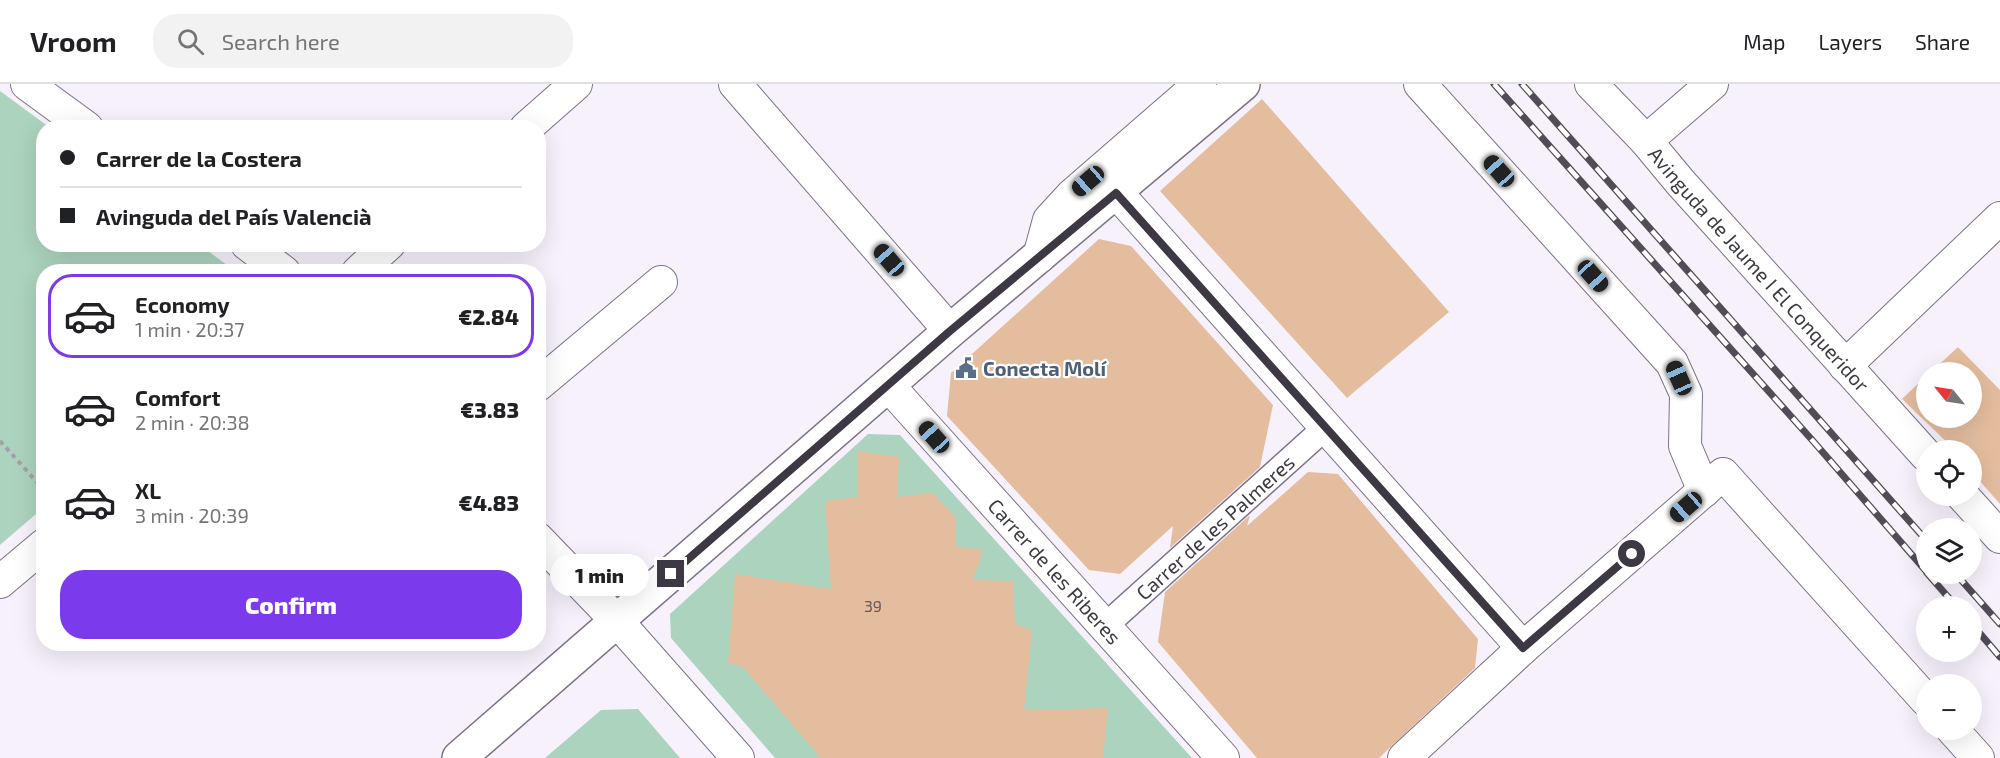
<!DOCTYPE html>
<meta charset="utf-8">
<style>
body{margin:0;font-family:"Exo 2",sans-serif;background:#f2f2f2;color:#202124;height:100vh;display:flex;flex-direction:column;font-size:22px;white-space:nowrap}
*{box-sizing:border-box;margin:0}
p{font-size:20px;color:#757577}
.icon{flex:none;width:33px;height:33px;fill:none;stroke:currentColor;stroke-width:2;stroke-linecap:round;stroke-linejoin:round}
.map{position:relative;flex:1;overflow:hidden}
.side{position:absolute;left:36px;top:180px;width:510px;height:387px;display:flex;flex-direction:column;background:#fff;border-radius:24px;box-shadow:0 6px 24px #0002}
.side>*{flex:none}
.banner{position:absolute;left:36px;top:36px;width:510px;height:132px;border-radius:24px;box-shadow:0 6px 24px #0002;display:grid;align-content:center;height:132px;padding:0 24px;background:#fff}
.needle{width:39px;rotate:300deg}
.controls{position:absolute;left:1916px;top:278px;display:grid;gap:12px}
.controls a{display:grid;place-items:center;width:66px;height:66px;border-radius:50%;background:#fff;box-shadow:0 6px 24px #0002;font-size:30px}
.end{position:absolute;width:27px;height:27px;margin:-14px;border:8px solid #3d3843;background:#fff;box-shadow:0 0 0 3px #fff}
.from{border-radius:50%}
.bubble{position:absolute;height:42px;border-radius:21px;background:#fff;box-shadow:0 6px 24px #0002;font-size:20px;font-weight:800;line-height:42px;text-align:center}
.car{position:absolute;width:18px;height:36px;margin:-18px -9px;border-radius:8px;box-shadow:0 0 4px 2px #0007;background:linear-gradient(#222 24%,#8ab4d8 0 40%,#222 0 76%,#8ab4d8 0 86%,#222 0)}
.banner b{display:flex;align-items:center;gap:21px;height:57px;font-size:22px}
.banner b+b{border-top:2px solid #e0e0e0}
.banner i{width:15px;height:15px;background:#202124}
ul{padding:10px 0 0;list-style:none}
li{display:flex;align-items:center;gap:18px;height:84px;margin:0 12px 9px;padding:0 12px;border:3px solid transparent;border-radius:24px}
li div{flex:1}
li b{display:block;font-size:22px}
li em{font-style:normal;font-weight:800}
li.selected{border-color:#7c3aed}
li>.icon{width:54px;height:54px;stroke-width:1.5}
.primary-button{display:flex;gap:12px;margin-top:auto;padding:12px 24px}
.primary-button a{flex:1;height:69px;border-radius:24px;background:#7c3aed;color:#fff;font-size:24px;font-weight:800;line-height:69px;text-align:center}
header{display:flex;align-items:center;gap:36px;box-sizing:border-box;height:84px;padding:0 30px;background:#fff;border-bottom:2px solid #e0e0e0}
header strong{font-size:28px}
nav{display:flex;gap:33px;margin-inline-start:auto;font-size:21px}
.search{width:420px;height:54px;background:#f2f2f2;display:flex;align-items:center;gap:15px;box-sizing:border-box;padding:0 21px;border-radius:24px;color:#757577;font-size:22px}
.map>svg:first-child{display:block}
.green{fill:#acd3be}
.building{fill:#e4bd9e}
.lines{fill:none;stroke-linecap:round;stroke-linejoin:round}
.pedestrian-casing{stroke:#7c7188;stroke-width:27}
.minor-casing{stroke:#7c7188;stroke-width:34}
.tertiary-casing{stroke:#7c7188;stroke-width:36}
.path{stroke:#a49faa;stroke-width:4;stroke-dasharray:4.5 4.5;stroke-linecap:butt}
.pedestrian{stroke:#fff;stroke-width:24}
.minor{stroke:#fff;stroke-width:32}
.tertiary{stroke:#fff;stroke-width:33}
.rail-casing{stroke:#514c57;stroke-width:7}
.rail{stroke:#fff;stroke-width:4.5;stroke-dasharray:14;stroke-linecap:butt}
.route{stroke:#3d3843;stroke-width:8}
.labels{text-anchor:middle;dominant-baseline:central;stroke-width:4.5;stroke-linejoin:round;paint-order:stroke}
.number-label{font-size:16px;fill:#67595a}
.street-label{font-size:20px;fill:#3d3843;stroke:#fff}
.service-label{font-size:20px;font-weight:bold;fill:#4e5e75;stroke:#fff;text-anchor:start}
</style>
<header>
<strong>Vroom</strong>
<div class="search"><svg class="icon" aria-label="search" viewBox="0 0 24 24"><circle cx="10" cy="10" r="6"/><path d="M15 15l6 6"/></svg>Search here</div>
<nav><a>Map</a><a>Layers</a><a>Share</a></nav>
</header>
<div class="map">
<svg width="2000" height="674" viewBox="0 0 2000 674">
<rect width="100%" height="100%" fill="#f7f1fc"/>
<path class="green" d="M0,7l49,36 -5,1v116l156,1 35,26 -191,1 -1,236 -43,37z
M868,350l32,1 292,323h-417l-104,-120 -1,-24z
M638,625l42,49h-135l56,-48z"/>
<path class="building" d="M1262,15l187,213 -102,86 -187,-207z
M1099,155l32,7 142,159 -13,62 -90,81 3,-22 -53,48 -31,-4 -142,-154 4,-43z
M1958,263l42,43v114l-29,-33v-21h-16l-53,-51 24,-23v41h45v-45h-40z
M858,367l41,6 -2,40 36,-4 23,25 -1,28 28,4 -10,30 40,1 2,43 17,6 -8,80 84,-2 -5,50h-282l-80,-93 -13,-1 7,-90 96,15 -6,-88 32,-4z
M1308,388l30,2 140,165 -3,29 -96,90h-122l-99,-116 7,-50 85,-77 -3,11z"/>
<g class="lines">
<defs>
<g id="pedestrian">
<path id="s1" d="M1105,542l221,-199"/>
</g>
<g id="minor">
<path d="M27,0l60,44"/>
<path d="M735,0l215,247"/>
<path d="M1420,0l252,279 14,31 -1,52 19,45"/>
<path id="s2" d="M1591,0l55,57 35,42 245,272"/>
<path d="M526,44l50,-44"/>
<path d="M1646,57l66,-57"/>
<path d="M1117,109l406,455"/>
<path d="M247,160l37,28"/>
<path d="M1039,173l10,-37 23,-25 128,-111"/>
<path d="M358,188l31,-28"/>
<path d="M1845,282l155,-148"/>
<path d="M538,301l123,-103"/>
<path id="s3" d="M888,301l335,373"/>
<path d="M1962,411l38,42"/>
<path d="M538,455l79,82 121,137"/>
<path d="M0,498l44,-37"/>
<path d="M1952,645l26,29"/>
<path d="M1404,674l119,-110 200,-174 203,226"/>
</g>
<path id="tertiary" d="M459,674l491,-427 293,-247"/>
</defs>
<use href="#pedestrian" class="pedestrian-casing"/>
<use href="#minor" class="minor-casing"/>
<use href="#tertiary" class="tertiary-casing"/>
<path class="path" d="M0,357l44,49"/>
<use href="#pedestrian" class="pedestrian"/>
<use href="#minor" class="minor"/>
<use href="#tertiary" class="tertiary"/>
<defs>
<path id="rail" d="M1494,0l319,357 113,130
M1522,0l404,456
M1927,489l29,33
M1955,489l45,51
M1971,539l29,34"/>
</defs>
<use href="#rail" class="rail-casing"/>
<use href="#rail" class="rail"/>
</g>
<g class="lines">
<path class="route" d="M671,490l279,-243 166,-138 407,455 109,-94"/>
</g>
<defs>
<symbol id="civic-bare" viewBox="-9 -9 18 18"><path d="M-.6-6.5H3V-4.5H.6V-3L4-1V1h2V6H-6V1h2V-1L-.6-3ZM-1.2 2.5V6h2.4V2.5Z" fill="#5c6f8a" stroke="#fff" stroke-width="2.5" paint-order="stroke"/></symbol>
</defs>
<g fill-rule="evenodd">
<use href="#civic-bare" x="951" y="269" width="30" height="30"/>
</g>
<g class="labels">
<g class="number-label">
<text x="873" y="521">39</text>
</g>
<g class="street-label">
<text stroke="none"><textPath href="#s2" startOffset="250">Avinguda de Jaume I El Conqueridor</textPath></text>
<text stroke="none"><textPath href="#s1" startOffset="148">Carrer de les Palmeres</textPath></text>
<text stroke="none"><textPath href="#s3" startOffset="250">Carrer de les Riberes</textPath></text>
</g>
<g class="service-label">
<text x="983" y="284">Conecta Molí</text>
</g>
</g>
</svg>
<div class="controls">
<a><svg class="needle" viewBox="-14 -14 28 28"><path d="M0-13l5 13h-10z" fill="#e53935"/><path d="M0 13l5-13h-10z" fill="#757577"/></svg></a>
<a><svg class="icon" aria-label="locate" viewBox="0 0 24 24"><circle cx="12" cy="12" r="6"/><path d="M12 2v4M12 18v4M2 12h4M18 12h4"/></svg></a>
<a><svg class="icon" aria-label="layers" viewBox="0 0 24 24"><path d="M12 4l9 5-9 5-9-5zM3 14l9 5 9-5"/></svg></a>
<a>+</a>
<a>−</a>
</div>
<i class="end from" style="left:1632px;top:470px"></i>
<i class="end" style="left:671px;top:490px"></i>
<div class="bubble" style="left:550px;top:470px;width:99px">1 min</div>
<i class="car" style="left:1499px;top:87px;rotate:318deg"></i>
<i class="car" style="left:1088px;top:97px;rotate:229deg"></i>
<i class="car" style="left:889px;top:176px;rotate:319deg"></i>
<i class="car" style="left:1593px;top:192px;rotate:138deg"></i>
<i class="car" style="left:1679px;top:294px;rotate:336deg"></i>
<i class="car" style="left:934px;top:353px;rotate:318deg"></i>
<i class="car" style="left:1686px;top:423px;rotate:229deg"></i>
<div class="banner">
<b><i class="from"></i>Carrer de la Costera</b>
<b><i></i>Avinguda del País Valencià</b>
</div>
<section class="side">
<ul>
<li class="selected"><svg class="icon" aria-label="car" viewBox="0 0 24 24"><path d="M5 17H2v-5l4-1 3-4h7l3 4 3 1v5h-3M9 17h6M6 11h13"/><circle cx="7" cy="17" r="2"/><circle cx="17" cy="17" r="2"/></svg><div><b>Economy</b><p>1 min · 20:37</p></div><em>€2.84</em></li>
<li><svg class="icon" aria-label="car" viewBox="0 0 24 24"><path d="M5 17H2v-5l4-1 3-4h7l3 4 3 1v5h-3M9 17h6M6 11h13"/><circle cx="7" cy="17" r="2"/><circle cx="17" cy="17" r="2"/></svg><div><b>Comfort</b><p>2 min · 20:38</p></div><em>€3.83</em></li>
<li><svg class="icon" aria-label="car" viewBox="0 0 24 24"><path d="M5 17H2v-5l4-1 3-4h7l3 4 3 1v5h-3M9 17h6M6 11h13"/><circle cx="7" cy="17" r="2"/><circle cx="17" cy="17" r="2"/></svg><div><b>XL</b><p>3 min · 20:39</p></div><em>€4.83</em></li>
</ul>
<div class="primary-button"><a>Confirm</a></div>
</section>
</div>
